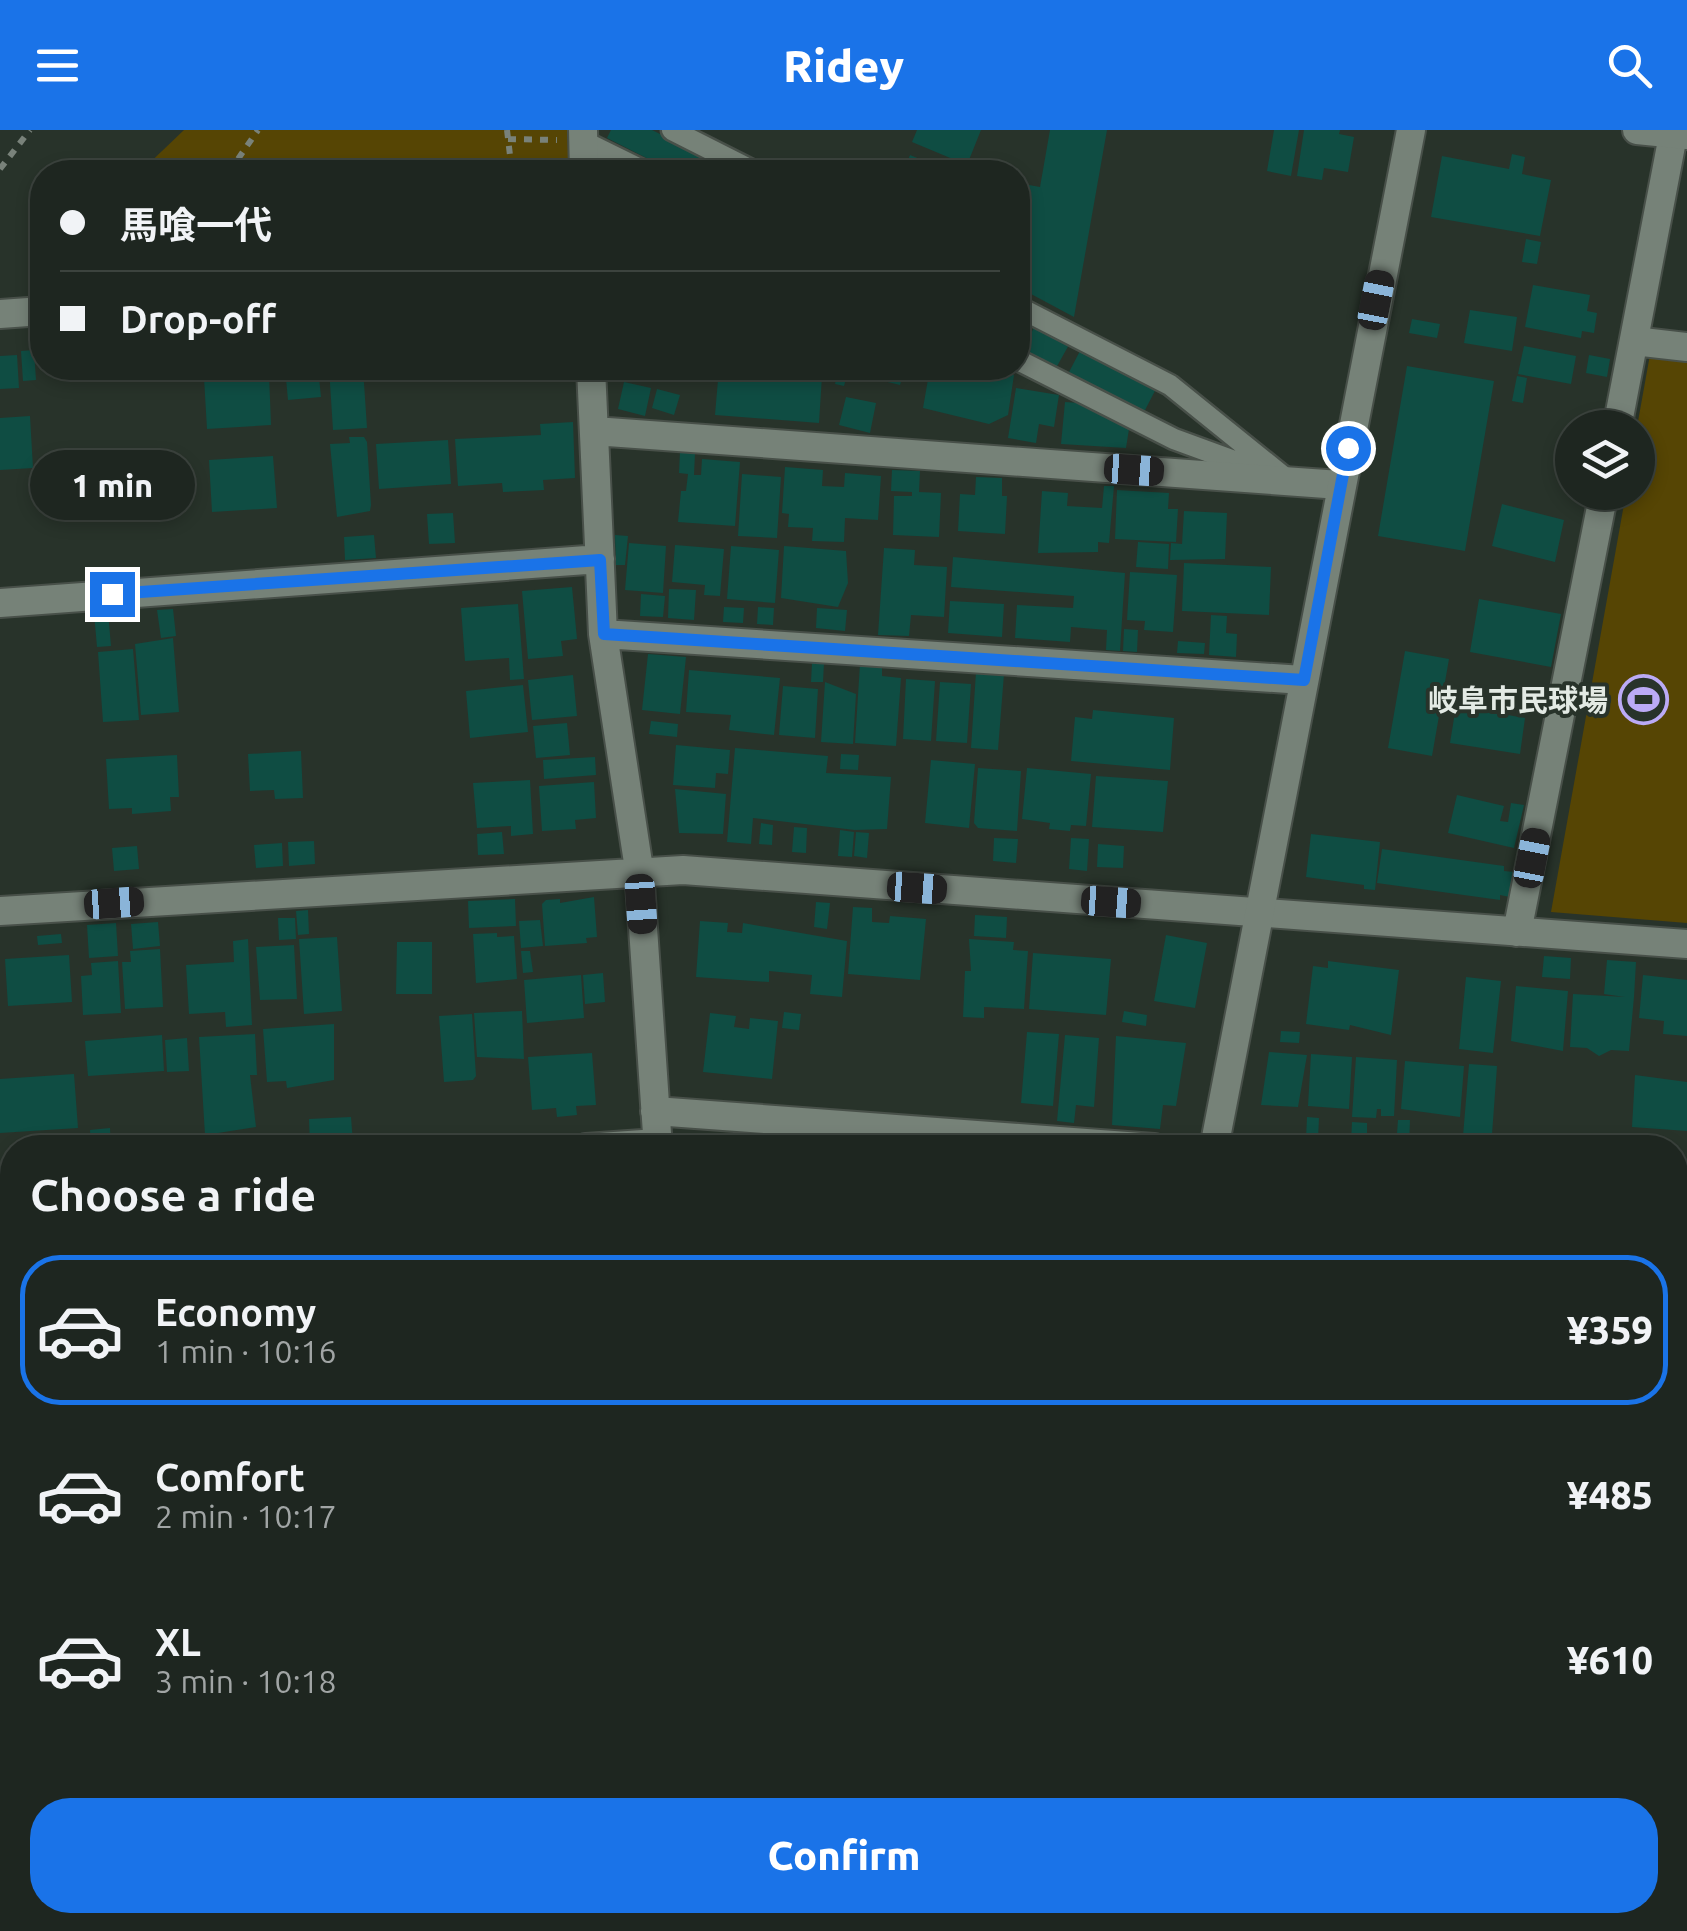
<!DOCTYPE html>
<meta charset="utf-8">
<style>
body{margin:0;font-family:Ubuntu,"Noto Sans JP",sans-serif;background:#2b322d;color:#f1f3f6;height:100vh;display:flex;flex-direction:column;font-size:38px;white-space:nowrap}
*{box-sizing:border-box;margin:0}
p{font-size:32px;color:#a1a5a5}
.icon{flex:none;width:55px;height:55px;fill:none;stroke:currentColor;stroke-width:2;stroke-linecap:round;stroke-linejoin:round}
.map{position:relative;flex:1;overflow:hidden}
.panel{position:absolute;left:0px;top:1005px;width:1688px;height:798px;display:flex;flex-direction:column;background:#1e2620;border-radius:40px 40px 0 0;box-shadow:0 5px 15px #0003,0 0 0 2px #3c433e}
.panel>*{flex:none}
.banner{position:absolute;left:30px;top:30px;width:1000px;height:220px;border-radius:40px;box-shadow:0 5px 15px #0003,0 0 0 2px #3c433e;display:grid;align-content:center;height:220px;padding:0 30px;background:#1e2620}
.buttons{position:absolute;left:1555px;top:280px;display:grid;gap:20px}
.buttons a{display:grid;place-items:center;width:100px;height:100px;border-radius:50%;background:#1e2620;box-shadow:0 5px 15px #0003,0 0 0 2px #3c433e;font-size:50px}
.end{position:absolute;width:45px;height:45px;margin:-22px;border:12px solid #1a73e8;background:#fff;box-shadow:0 0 0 5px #fff}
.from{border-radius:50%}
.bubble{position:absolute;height:70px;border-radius:35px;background:#1e2620;box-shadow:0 5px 15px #0003,0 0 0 2px #3c433e;font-size:32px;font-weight:800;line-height:70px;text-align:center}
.car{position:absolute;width:30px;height:60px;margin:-30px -15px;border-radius:12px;box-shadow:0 0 8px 2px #0007;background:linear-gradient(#222 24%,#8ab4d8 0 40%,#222 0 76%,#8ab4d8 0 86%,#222 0)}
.banner b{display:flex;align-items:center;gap:35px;height:95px;font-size:38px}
.banner b+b{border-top:2px solid #3c433e}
.banner i{width:25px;height:25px;background:#f1f3f6}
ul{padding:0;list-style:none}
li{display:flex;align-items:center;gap:30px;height:150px;margin:0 20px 15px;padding:0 10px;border:5px solid transparent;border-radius:40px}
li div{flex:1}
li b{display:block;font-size:38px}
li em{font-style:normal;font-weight:800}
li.selected{border-color:#1a73e8}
li>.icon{width:90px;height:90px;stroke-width:1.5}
h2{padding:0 30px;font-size:45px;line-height:120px}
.cta{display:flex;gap:20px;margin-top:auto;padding:20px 30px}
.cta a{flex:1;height:115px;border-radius:40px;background:#1a73e8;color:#fff;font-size:40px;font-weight:800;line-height:115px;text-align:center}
header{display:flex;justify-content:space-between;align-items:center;height:130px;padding:0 30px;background:#1a73e8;color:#fff;font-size:45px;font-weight:800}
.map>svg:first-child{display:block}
.green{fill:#564504}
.building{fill:#0f4d43}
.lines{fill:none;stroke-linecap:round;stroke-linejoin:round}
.service-casing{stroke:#485049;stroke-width:25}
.minor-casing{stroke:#485049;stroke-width:32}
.tertiary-casing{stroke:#485049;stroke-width:32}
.path{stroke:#79827a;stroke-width:6;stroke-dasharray:8 8;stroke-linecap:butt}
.service{stroke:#768278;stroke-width:20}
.minor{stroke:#768278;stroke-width:28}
.tertiary{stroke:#768278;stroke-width:28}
.route{stroke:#1a73e8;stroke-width:12}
.labels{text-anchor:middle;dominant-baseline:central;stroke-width:8;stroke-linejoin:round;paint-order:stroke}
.poi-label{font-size:30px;font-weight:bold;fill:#e3eae4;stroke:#28332a;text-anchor:end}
</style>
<header><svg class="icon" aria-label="menu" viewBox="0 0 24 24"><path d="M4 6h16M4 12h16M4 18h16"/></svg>Ridey<svg class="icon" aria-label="search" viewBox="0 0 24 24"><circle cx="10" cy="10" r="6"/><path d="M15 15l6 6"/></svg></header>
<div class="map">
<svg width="1687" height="1801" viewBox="0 0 1687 1801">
<rect width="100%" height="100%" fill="#28332a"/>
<path class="green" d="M184,0h383l2,42h-429z
M1651,219l36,5v569l-136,-11 75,-419 12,-1 -1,-65z
M12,1173v76h-6l-6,-75z"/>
<path class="building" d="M611,0h41l84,42h-62l-67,-34z
M917,0h64l-14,35 -55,-23z
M1050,0h57l-33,187 -56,-30v-104l22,4z
M1274,0h25l-8,46 -24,-5z
M1304,0h36l-1,4 15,3 -6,35 -24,-4 -2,12 -25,-4z
M1512,24l13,3 -3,17 29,6 -11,56 -109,-19 11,-61 67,13z
M910,25l41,17h-48z
M1526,109l15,3 -4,22 -15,-2z
M1533,155l57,10 -3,16 10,2 -3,20 -12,-2 -1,7 -56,-11z
M1470,180l47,7 -5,34 -48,-8z
M1412,189l28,5 -3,14 -28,-5z
M1035,195l35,18 -14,25 -33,-17z
M1524,216l52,10 -5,28 -53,-10z
M1081,219l76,38 -13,25 -76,-38z
M34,220l2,30 -13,1 -2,-30z
M17,225l2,33 -19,1v-33z
M1589,225l21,4 -3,18 -21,-4z
M1407,236l87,15 -29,170 -87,-15z
M285,238h33l3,29 -33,3z
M329,238h34l4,60 -34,2z
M664,238h43l-4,13 -40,-10z
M719,238l103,8 -3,47 -104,-8z
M839,238h10l-5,18 -9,-2z
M857,238h63l-3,11 -14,-4 -3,10 -45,-11z
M930,238l84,7 -6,40 -19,9 -66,-16z
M269,244l2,51 -64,4 -3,-51z
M1517,246l10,2 -4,25 -11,-2z
M624,252l27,6 -6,28 -27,-7z
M1016,258l43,7 -5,32 -15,-3 -3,19 -28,-5z
M657,259l23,6 -6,20 -22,-7z
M846,267l30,6 -6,30 -31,-8z
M1065,272l14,1 50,26 -3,19 -65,-4z
M30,286l3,52 -33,2v-52z
M573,292l2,56 -32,2 1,10 -41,2 -1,-9 -44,3 -3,-47 86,-4 -1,-11z
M349,307h15l3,5 4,63 -1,6 -33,6 -7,-73 20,-1z
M448,310l3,44 -72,5 -3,-45z
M680,322l15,1 -1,22h7l1,-16 38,3 -5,64 -57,-4 3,-31h5l2,-17 -9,-1z
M273,326l4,52 -65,4 -3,-52z
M785,337l38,3 -1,16 22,1 1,-14 36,3 -3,44 -33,-2 -1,24 -32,-1 1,-13 -25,-1 1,-13 -7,-1z
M892,340l28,1 -1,21 22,1 -2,44 -46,-2 1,-39h18v-4l-21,-1z
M742,344l39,3 -4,61 -39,-2z
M976,347l26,1v18h5l-2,38 -47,-3 2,-37 15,1z
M43,352l2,16 -11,1 -1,-16z
M1104,356h10l-5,57 -11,-1v10l-60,1 4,-62 26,2 -1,13 35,2z
M1117,360l52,3 -1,16h10l-2,33 -61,-3z
M1502,374l62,16 -9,42 -63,-16z
M1184,381l43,2 -2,46 -55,1 1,-17 11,1z
M453,383l2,30 -26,1 -2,-30z
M374,405l2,23 -31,2 -1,-23z
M615,405l13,1 -3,29h-9z
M1138,412l31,2 -1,25 -32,-2z
M629,413l37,3 -3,47 -38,-3z
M675,415l49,4 -4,47 -16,-1 1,-10 -33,-3z
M731,416l48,4 -4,53 -48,-4z
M784,416l62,5 2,32 -10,24 -57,-9z
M884,418l31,2 -1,15 33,2 -3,50 -33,-2 -2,21 -31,-1z
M953,427l172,16 -5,78 -14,-1 1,-20 -36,-3 -1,15 -55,-4 2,-33 56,3 1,-12 -123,-9z
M1184,433l87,4 -2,48 -87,-4z
M1130,442l47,3 -4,57 -29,-2 1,-9 -18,-1z
M572,457l5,52 -16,2 2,15 -35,3 -6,-68z
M669,459l27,1 -2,30 -26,-2z
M641,464l24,2 -2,21 -23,-1z
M1479,469l82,15 -10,53 -81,-15z
M950,471l54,3 -2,33 -54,-4z
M518,474l6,75 -14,1 -1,-22 -44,3 -4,-53z
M724,477l20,1 -1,15 -20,-1z
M758,477l16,1 -1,17 -16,-1z
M817,478l30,2 -2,21 -29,-3z
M173,479l3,27 -15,2 -4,-28z
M108,482l3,34 -14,1 -3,-34z
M1211,485l16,1 -1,17 11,1 -1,23 -27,-2z
M1124,499l14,1 -1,22 -14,-1z
M173,508l6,74 -38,3 -6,-71z
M1178,511l27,2 -1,11 -27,-1z
M133,519l6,71 -36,2 -5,-70z
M1405,521l44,8 -17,97 -44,-8z
M648,524l38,3 -6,57 -38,-4z
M812,533h12l-1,19h-12z
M860,534l22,2v10l19,2 -5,68 -41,-3z
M689,540l91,8 -6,57 -45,-5 2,-15 -45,-3z
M976,542l28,2 -6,76 -27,-2z
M573,545l4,41 -45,4 -4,-40z
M906,549l29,2 -4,60 -28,-2z
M825,552l31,12 -3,50 -32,-2z
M940,552l31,2 -4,59 -31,-2z
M523,555l5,47 -58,6 -4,-47z
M783,556l35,3 -3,49 -36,-3z
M1456,576l69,12 -5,36 -70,-11z
M1093,580l81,8 -4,52 -99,-9 4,-44 17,2z
M651,591l27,3 -1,13 -28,-3z
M567,593l3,32 -34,3 -3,-32z
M676,615l54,5 -2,24 -12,-1 -1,15 -42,-3z
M735,618l93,8 -2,17 65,4 -4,52 -32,1 -102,-12 -2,26 -24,-2z
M301,621l2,47 -28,1 -1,-9 -24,1 -2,-37z
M841,624l18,1 -1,15 -18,-1z
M177,625l2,42h-9l1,14 -39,3v-6l-23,1 -3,-50z
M595,627l1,18 -52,4 -1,-19z
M931,630l44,4 -6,64 -44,-5z
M978,638l43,3 -4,60 -39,-3 -4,-5z
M1027,638l64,6 -5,52 -15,-1 -1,6 -21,-2 1,-6 -28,-4z
M1096,646l72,5 -5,51 -71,-5z
M530,650l3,54 -22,2v-10l-34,2 -4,-45z
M594,652l2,36 -21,2 1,9 -34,2 -3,-45z
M675,659l51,5 -3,40 -44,-1z
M1457,665l47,11 -4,15 8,1 3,-19 13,2 -10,43 -66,-15z
M761,693l12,2 -1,20 -13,-1z
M794,697l13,1 -1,25 -14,-1z
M840,700l14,2 -2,25 -14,-1z
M502,702l2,22 -26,1 -1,-21z
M856,702l13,1 -2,25 -13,-2z
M1311,704l69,8 -5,48 -11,-1v-4l-58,-8z
M994,708l24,1 -2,24 -23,-2z
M1071,708l18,1 -2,32 -18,-2z
M314,711l1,23 -26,2 -1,-24z
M282,713l1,23 -27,2 -2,-23z
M1098,714l26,2 -1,22 -26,-1z
M137,716l2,23 -25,2 -2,-23z
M1382,719l122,17v5l10,1 -4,25 -10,-2v5l-123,-17z
M594,767l3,40 -11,1 1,5 -42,3 -3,-42 4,-4 14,-1v4z
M515,769l1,27 -47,2 -1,-27z
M816,772l14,1 -3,26 -13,-2z
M853,777l19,1v14l17,1 1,-7 36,3 -6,61 -72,-6z
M308,780l1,24 -11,1 -2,-24z
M975,785l32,2 -1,21 -32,-2z
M278,788h17l1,21 -17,1z
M540,790l3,26 -22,2 -2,-27z
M700,791l28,2 -1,9 15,1 1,-10 104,18 -5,56 -32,-3 2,-19 -43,-4v11l-73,-5z
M158,792l2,24 -27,3 -2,-25z
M116,793l2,33 -29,2 -2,-33z
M497,803v4l17,-1 3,43 -41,4 -3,-49z
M61,804l1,9 -24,2 -1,-9z
M1166,805l41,8 -12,65 -41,-7z
M337,807l5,74 -38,3 -5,-75z
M248,809l4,86 -26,2 -1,-15 -36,2 -3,-49 48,-3 -1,-21z
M969,809l45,3 -1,8 15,1 -4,58 -40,-2v11l-21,-1 2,-46h6z
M397,812h35v52h-36z
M294,815l3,54 -37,1 -4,-53z
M160,819l3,58 -38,2 -3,-47h9l-1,-11z
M521,821h9l3,21 -10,1z
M1033,823l78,6 -5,56 -77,-6z
M69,825l3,47 -64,4 -3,-47z
M1544,826l27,2 -1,21 -28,-2z
M1607,830l29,2 -2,35 -5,54 -18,-1 -12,6 -12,-8 -17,-1 3,-53 52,3 -21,-3z
M118,831l3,52 -38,2 -2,-39 11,-1 -1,-12z
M1328,831l71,9 -8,65 -41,-10 -1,5 -43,-6 7,-58 15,2z
M603,843l2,29 -20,2 -2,-29z
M581,845l3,43 -57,5 -3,-43z
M1643,845l44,5v56l-24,-2 1,-13 -25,-3z
M1466,847l35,4 -8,72 -34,-4z
M1516,856l52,5 -5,60 -52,-10z
M522,881l2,48 -47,-2 -3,-44z
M1124,881l23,4 -1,11 -24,-4z
M784,882l17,2 -2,16 -17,-2z
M710,883l26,3 -2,11 15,2 1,-11 28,3 -6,58 -69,-7z
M472,884l4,62 -3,4 -29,2 -5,-66z
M334,894v56l-47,8 -1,-7 -19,1 -4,-53z
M1281,901l19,1 -1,11 -19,-1z
M1027,902l32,2 -6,72 -32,-3z
M255,904l2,41h-7l6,52 -51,8 -6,-98z
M162,905l2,36 -76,5 -3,-35z
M1065,905l34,3 -5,69 -18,-2 -2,18 -17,-2z
M1116,906l70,7 -10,63 -13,-1 -3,24 -48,-4z
M187,908l2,33 -22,1 -2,-32z
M1269,922l38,3 -9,52 -37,-2z
M592,923l4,52 -20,1 1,9 -20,2 -1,-9 -24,2 -4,-53z
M1311,924l41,3 -3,52 -41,-3z
M1356,927l41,3 -3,56h-13v-7h-4l-1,9 -24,-1z
M1405,931l59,5 -4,51 -59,-8z
M1469,934l28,2 -6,82h-29z
M74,944l4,54 -78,5v-54z
M1635,945l52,7v49l-55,-4z
M351,987l2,26 -43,2 -1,-26z
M1307,987l12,1 -1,22 -12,-1z
M1398,990h12l-1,27h-13z
M1352,992l15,1v19h-16z
M110,998l1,20h-20l-1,-18z
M263,1006l1,12h-55v-9z
M718,1009l37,3v6h-50v-6z
M12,1074v19l-8,1 -2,-19z
M1681,1094h6v53l-10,-1z
M11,1096l1,51 -12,1v-51z
M1675,1176l12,1 -2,65 -10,-1z
M1675,1291l12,1v43l-12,-1z
M1675,1368l12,1 -6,89 -6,-1z
M0,1405l7,50 -7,1z
M0,1466h6l2,30 -8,1z
M5,1507l4,65h-9v-64z
M1677,1525l10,1v43l-12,-1z
M0,1576h10l2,48 -12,1z
M1675,1661h12v60h-12z
M12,1698v49h-8l-2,-48z
M1675,1765h12v36l-62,-4v-7h50z
M94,1790h54v11h-54z
M212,1790h34l1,11h-35z
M288,1790l1,11h-33l-1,-10z
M455,1790h34l1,11h-35z
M493,1790h29l1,11h-30z
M529,1790h22v11h-21z
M569,1790h33l1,11h-33z
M949,1790h70v11h-70z
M1210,1790h45l-1,11 -44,-1z
M1315,1790h94l-1,11h-94z
M1412,1790h33l-1,11h-33z
M1452,1790h36l-1,11h-35z
M1497,1790h35l-1,11h-35z
M1538,1790h37l-1,11h-37z
M1588,1790h32l-1,11h-32z"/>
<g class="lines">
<defs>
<path id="service" d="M672,0l83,42
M583,11l63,31
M1018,177l152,78 119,96
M1018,230l156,79 90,33"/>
<path id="minor" d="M583,0l1,42
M0,184l42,-3
M1634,211l53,6
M591,238l12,266 36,235 19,279
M1617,298l57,-298
M594,301l746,54
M0,473l600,-44
M603,504l700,46
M0,781l683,-41 1004,74
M1517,802l87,-440
M655,981l499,37
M586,1018l71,-5
M1675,1055l12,1
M0,1058l12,-1
M1675,1255l12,1
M0,1358l12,-1
M1675,1500l12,1
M0,1643h12
M1675,1745h12
M723,1790v11"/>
<path id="tertiary" d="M1637,0l50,5
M1214,1018l197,-1018
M1064,1801l2,-11"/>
</defs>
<use href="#service" class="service-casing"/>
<use href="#minor" class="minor-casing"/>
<use href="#tertiary" class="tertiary-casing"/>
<path class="path" d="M507,0l5,42
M508,9l49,1
M0,39l30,-39
M229,42l29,-42"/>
<use href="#service" class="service"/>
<use href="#minor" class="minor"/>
<use href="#tertiary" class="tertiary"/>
</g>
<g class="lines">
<path class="route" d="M112,464l488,-34 4,74 700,46 44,-232"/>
</g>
<defs>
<symbol id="stadium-ring" viewBox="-11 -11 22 22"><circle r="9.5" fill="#28332a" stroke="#bbaaf6" stroke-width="1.5"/><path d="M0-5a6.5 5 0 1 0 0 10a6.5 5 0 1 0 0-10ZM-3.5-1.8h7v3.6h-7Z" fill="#bbaaf6"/></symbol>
</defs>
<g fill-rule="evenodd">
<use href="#stadium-ring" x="1616" y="542" width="55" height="55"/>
</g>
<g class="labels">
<g class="poi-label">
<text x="1608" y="570">岐阜市民球場</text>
</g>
</g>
</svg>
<div class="buttons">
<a><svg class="icon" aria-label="layers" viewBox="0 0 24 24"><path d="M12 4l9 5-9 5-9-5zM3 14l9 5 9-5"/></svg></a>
</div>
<i class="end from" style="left:1348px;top:318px"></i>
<i class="end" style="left:112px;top:464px"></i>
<div class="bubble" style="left:30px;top:320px;width:165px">1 min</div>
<i class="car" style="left:1376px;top:170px;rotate:11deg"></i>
<i class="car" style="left:1134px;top:340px;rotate:94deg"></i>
<i class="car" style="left:1532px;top:728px;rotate:11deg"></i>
<i class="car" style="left:917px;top:758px;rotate:94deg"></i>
<i class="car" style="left:1111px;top:772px;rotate:94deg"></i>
<i class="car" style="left:114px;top:773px;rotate:86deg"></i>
<i class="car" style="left:641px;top:774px;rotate:176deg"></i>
<div class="banner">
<b><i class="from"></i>馬喰一代</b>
<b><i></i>Drop-off</b>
</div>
<section class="panel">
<h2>Choose a ride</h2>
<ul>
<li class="selected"><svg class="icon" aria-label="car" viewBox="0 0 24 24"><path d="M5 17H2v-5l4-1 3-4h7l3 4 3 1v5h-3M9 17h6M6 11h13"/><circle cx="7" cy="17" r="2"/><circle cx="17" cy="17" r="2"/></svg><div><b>Economy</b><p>1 min · 10:16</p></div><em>¥359</em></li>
<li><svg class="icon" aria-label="car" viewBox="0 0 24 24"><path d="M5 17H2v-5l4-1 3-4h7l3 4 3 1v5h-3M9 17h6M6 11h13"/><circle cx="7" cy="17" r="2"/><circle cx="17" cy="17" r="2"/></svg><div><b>Comfort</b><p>2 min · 10:17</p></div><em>¥485</em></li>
<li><svg class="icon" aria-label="car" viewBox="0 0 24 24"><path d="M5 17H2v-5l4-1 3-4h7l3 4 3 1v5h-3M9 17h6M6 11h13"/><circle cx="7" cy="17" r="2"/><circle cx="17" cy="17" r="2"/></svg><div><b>XL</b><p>3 min · 10:18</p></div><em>¥610</em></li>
</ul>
<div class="cta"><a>Confirm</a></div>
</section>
</div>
